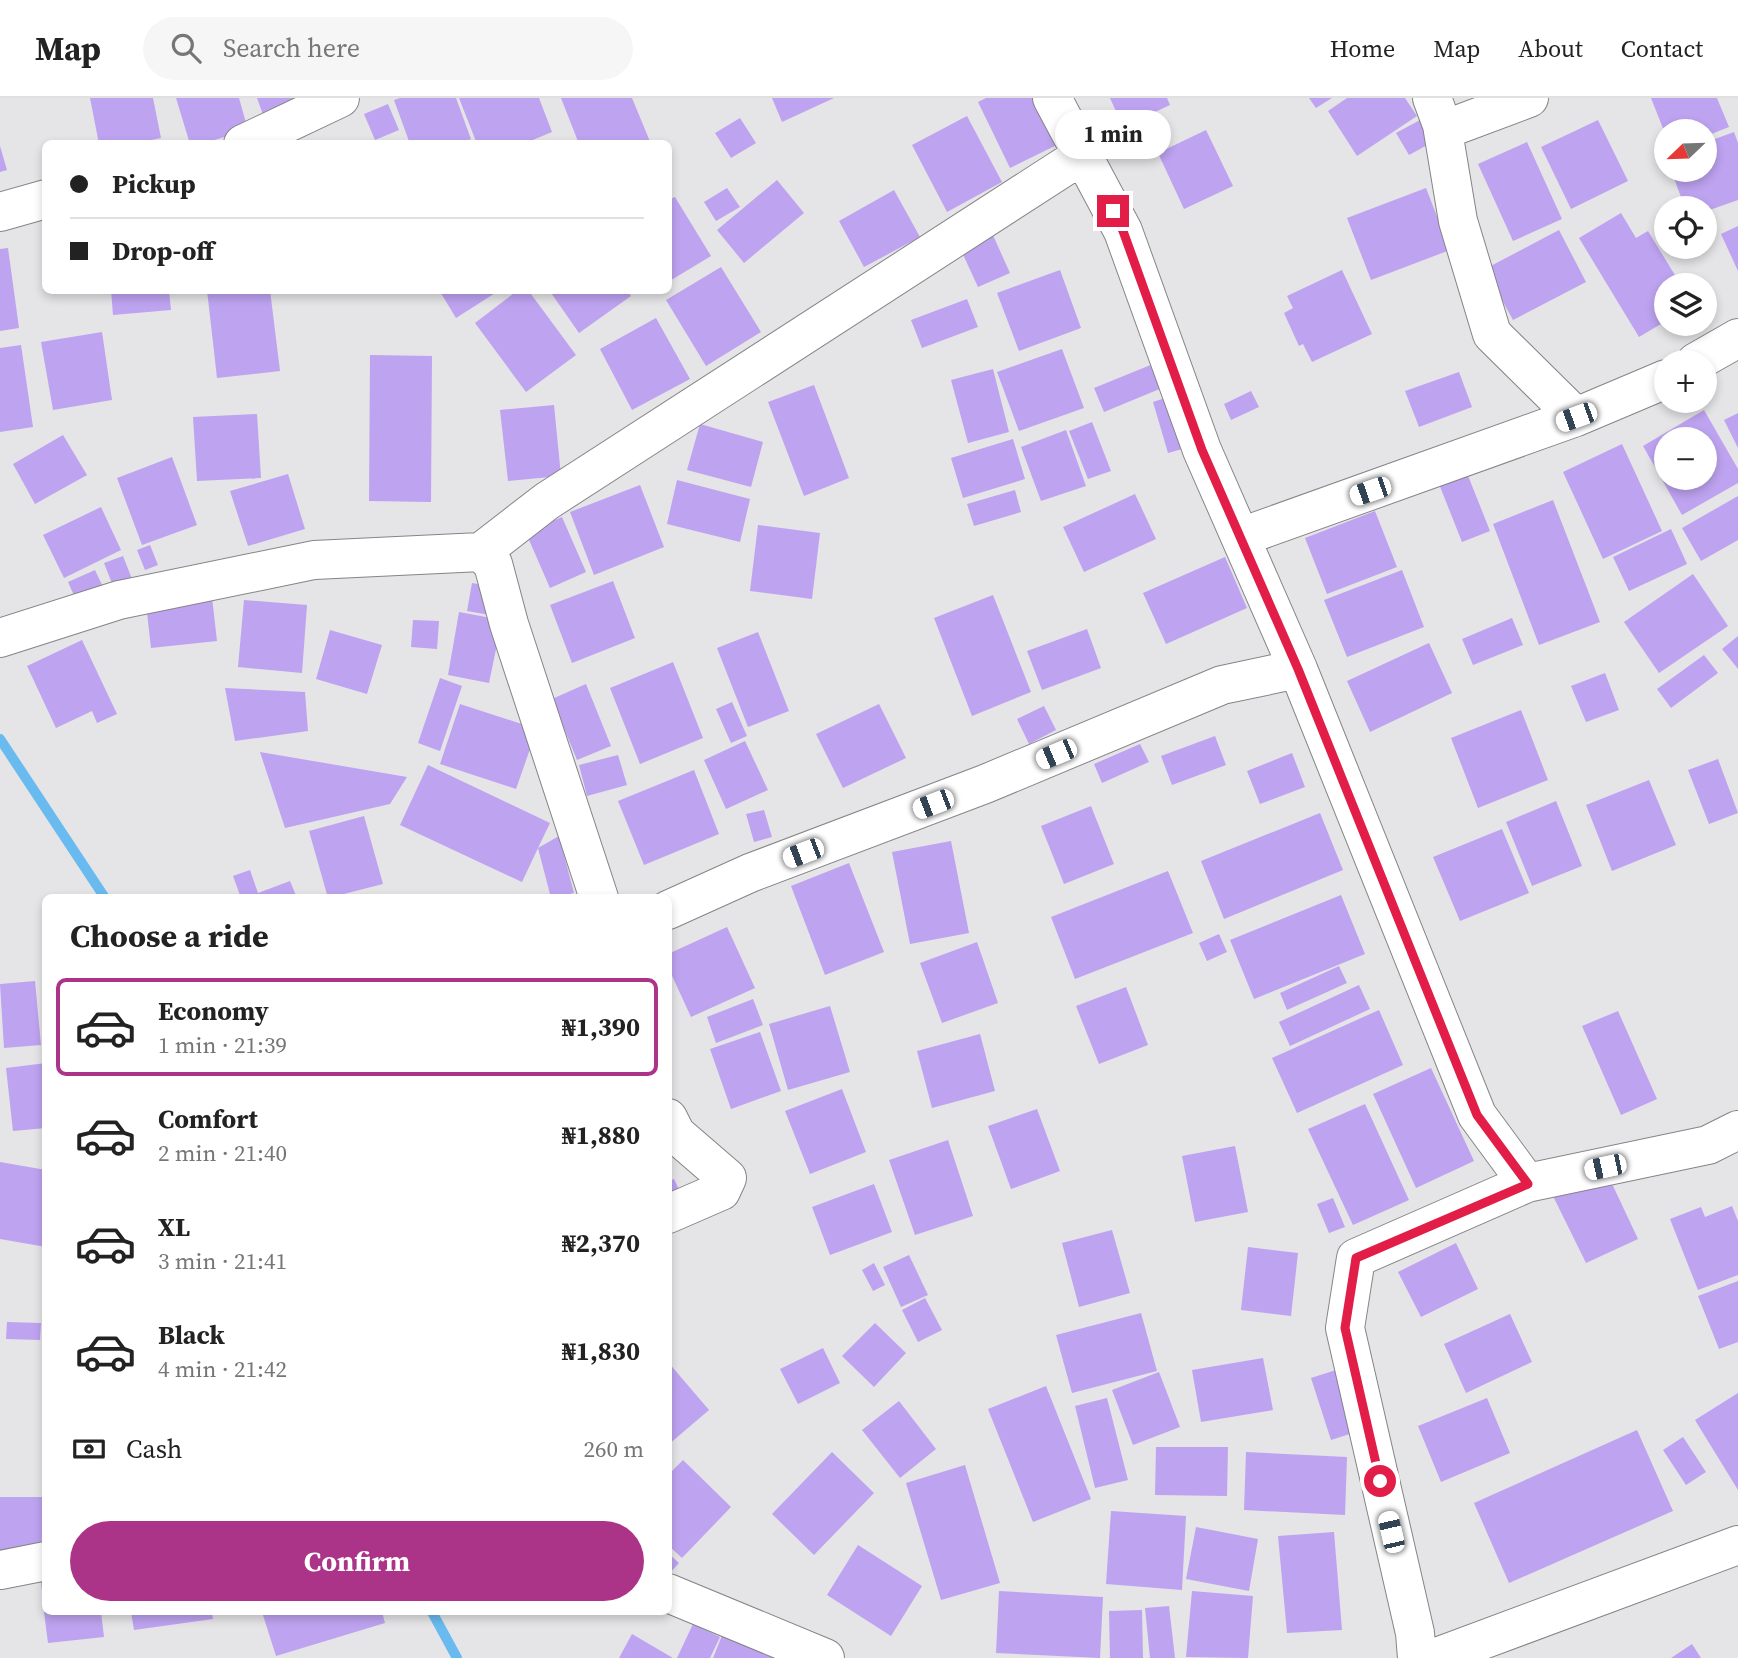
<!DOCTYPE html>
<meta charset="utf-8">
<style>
body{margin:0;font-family:"Source Serif 4",serif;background:#f6f6f6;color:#222;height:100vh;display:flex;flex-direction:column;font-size:26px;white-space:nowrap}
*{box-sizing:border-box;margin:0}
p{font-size:23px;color:#767676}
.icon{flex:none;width:38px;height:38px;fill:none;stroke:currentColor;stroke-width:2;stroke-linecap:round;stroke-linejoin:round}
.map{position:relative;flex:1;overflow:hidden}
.details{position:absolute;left:42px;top:796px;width:630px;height:721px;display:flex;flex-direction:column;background:#fff;border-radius:10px;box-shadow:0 4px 10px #0003}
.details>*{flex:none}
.banner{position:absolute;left:42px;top:42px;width:630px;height:154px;border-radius:10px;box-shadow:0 4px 10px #0003;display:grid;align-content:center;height:154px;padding:0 28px;background:#fff}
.needle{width:46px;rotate:247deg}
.controls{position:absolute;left:1654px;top:21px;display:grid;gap:14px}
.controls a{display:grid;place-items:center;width:63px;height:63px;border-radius:50%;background:#fff;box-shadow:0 4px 10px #0003;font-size:35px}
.end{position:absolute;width:32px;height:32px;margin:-16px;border:9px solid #e11d48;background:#fff;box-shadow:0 0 0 4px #fff}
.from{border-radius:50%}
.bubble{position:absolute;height:49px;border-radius:24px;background:#fff;box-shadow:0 4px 10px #0003;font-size:23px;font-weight:700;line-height:49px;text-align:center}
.car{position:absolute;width:21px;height:42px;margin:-21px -10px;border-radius:9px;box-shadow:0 0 5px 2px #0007;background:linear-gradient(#fff 24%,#345 0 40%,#fff 0 76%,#345 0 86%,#fff 0)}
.banner b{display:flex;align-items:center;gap:24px;height:66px;font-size:26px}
.banner b+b{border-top:2px solid #e0e0e0}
.banner i{width:18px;height:18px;background:#222}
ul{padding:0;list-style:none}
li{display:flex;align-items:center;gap:21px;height:98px;margin:0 14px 10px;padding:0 14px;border:4px solid transparent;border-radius:10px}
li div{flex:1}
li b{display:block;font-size:26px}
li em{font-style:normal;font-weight:700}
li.on{border-color:#ab3388}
li>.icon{width:63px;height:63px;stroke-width:1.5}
h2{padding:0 28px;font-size:32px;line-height:84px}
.pay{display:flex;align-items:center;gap:18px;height:77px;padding:0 28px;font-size:26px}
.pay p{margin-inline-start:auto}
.cta{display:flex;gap:14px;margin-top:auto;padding:14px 28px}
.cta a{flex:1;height:80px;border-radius:42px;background:#ab3388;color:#fff;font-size:28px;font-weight:700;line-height:80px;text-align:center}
header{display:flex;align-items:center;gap:42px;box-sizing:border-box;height:98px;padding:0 35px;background:#fff;border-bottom:2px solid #e0e0e0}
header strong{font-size:33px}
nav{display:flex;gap:38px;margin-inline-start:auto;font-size:24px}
.search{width:490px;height:63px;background:#f6f6f6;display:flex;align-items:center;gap:18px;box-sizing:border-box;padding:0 24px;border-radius:38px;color:#767676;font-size:26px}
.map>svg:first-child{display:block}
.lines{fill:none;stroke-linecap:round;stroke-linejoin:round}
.stream{stroke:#69baef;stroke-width:10}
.building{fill:#bea3f0;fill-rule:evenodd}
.minor-casing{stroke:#858487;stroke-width:40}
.minor{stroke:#fff;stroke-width:38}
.route{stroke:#e11d48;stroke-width:9}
</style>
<header>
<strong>Map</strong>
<div class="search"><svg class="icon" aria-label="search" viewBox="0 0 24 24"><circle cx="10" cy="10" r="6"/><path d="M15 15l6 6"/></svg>Search here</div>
<nav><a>Home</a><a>Map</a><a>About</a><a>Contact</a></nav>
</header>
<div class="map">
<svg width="1738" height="1560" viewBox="0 0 1738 1560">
<rect width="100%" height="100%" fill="#e5e4e7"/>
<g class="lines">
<path class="stream" d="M0,641l105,159
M432,1514l25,46"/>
</g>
<path class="building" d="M90,0h63l8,40 -28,6h-34z
M176,0h63l9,32 -47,14h-11z
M257,0h73l-64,25z
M400,0h56l15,41 -12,5h-49l-16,-44z
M459,0h80l13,34 -29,12h-46z
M561,0h71l19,46h-72z
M772,0h62l-52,24z
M986,0h61l20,42 -57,28 -32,-66z
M1110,0h57l3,7 -47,22z
M1309,0h23l-16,10z
M1347,0h58l12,18 -60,40 -29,-45z
M1651,0h66l12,29 -25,10v-6h-40z
M388,6l11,26 -24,10 -11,-26z
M967,18l35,66 -55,30 -35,-67z
M740,20l16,25 -25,15 -16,-25z
M1420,22l13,22 -24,13 -13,-22z
M1598,22l30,61 -57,28 -30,-62z
M1206,32l27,56 -49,23 -26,-56z
M1734,34l4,11v57l-34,12v-4h-19l-14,-38h33v-27z
M1527,44l35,77 -49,22 -35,-77z
M0,48l7,24 -7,2z
M777,82l27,33 -60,50 -27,-33z
M727,90l13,19 -24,14 -12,-19z
M1426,90l24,62 -79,30 -24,-62z
M894,92l26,47 -56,30 -25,-46z
M675,99l36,59 -43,26v-82z
M1621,115l15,25 12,-7 33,54h-15v36l-27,16 -60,-99z
M1738,128v45l-17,-37z
M1559,132l27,52 -73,38 -28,-51z
M992,135l18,40 -32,14 -18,-39z
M8,150l11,80 -19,3v-82z
M721,169l40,65 -55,34 -40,-66z
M1060,172l21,58 -62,23 -22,-58z
M1342,172l30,64 -60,28 -9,-18 -4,2 -15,-33 9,-5 -6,-12z
M111,192h58l2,20 -58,5z
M207,192h63l10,81 -63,7z
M439,192h61l-44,28z
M518,192h10l48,65 -50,37 -51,-69z
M549,192h78l4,6 -52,37z
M967,201l11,28 -56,21 -11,-28z
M656,220l34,61 -58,31 -32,-61z
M102,234l10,68 -59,10 -12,-68z
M21,247l12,82 -33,5v-84z
M1062,251l22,59 -65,23 -22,-59z
M370,257l62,1 -1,146 -62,-1z
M1153,266l9,24 -58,24 -10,-24z
M993,271l16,63 -41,11 -17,-63z
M1459,274l13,35 -53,20 -14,-36z
M814,287l35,93 -45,18 -36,-94z
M1251,293l8,16 -28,13 -7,-16z
M1177,296l16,52 -25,7 -15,-51z
M554,307l7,71 -53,5 -8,-71z
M1704,312l34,59v14l-56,32 -39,-69zM1666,341h38v39h-38z
M1738,315v35l-14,-28z
M257,316l4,64 -64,3 -4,-64z
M1092,324l19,49 -23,8 -19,-48z
M700,326l63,18 -12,45 -64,-17z
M1066,332l20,56 -45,15 -20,-54z
M63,337l24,40 -52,29 -22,-40z
M1013,341l12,40 -62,19 -12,-40z
M1622,346l40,87 -59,28 -40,-87z
M172,359l25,68 -55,20 -25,-67z
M1465,370l25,63 -28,11 -25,-63z
M288,376l17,55 -57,17 -18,-55z
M677,382l73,19 -10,43 -73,-18z
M640,387l24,62 -70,28 -24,-63z
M1015,392l6,22 -47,14 -7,-22z
M1135,396l21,45 -72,33 -21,-45z
M1738,398v44l-37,21 -19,-33z
M1553,402l47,122 -61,23 -46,-121z
M101,409l20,43 -57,28 -21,-43z
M1375,413l22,56 -70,27 -22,-56z
M562,419l24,55 -36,16 -24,-55z
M758,427l62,8 -8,66 -62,-8z
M1671,431l16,35 -58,27 -16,-34z
M150,447l8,20 -13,5 -8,-20z
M123,458l9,23 -19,7 -9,-23z
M1225,459l22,51 -81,36 -23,-51z
M95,472l8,17 -27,13 -8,-18z
M1402,472l22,57 -77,30 -23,-57z
M1693,476l35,52 -69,47 -35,-51z
M613,483l22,57 -63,25 -22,-58z
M472,485l23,4 -5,28 -23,-4z
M993,497l38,97 -59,24 -38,-98z
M212,499l5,44 -66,7 -5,-44z
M244,502l63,5 -5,68 -64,-6z
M459,514l43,8 -13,63 -41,-8z
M1512,520l11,27 -50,20 -11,-26z
M413,522l26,1 -2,28 -26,-2z
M1087,531l14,39 -59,22 -15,-39z
M330,532l52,15 -15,49 -51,-15z
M758,534l31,79 -41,16 -31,-79z
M1738,538v33l-16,-20z
M82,542l35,74 -20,9 -5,-12 -36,17 -29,-62z
M1429,545l23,50 -82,39 -23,-51z
M1704,557l14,18 -47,35 -14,-19z
M673,564l30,76 -63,26 -30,-76z
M1605,575l14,37 -33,12 -15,-36z
M440,580l22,8 -22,65 -22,-8z
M586,586l25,62 -34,14 -25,-61z
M225,590l80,4 3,39 -73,10z
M732,604l15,34 -16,7 -15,-34z
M460,606l77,25 -21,60 -76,-25z
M879,606l27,54 -63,30 -27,-54z
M1044,608l12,24 -27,14 -12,-25z
M1521,612l27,70 -70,28 -27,-70z
M1215,638l11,29 -54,20 -11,-29z
M745,643l23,49 -42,19 -22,-49z
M1140,646l9,18 -47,21 -8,-19z
M260,654l147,25 -17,27 -105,24z
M1292,655l13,34 -45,17 -13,-33z
M618,657l9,30 -40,11 -8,-31z
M1718,661l20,54 -29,11 -21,-54z
M428,667l122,58 -12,25 21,-12 15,57 -23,5 -13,-50 -16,34 -122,-57z
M694,672l25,64 -75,31 -26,-64z
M1649,682l27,65 -64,26 -26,-66z
M1556,703l26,65 -50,20 -26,-64z
M1091,708l23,58 -50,20 -23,-58z
M764,712l8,27 -18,5 -8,-28z
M1320,715l23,57 -119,49 -23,-58z
M364,718l19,68 -55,14 -19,-67z
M1502,731l27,64 -69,28 -27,-64z
M951,743l18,92 -59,11 -18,-92z
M849,765l35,89 -59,23 -34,-89z
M250,772l8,23 32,-12 7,17h-56l-8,-22z
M1168,773l25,62 -118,46 -24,-62z
M1341,797l24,59 -111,45 -24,-59z
M727,829l28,61 -64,29 -23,-50v-13z
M1219,836l8,18 -20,9 -8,-18z
M977,844l21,61 -56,20 -22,-60z
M1339,868l8,17 -60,27 -7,-17z
M35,883l6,64 -37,3 -4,-64z
M1359,887l11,24 -80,37 -11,-24z
M1126,889l22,58 -49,19 -23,-58z
M753,901l10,26 -47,18 -9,-26z
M830,908l20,66 -62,18 -19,-66z
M1379,912l24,55 -106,48 -25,-55z
M1618,913l39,88 -36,16 -39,-89z
M760,934l21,59 -50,18 -21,-60z
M980,936l15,57 -63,17 -15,-57z
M46,965v65l-33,3 -7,-63z
M1431,970l43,93 -58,27 -43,-94z
M842,991l24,63 -56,22 -25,-63z
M1365,1006l44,96 -56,25 -45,-96z
M1037,1011l23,62 -49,18 -23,-63z
M948,1042l25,76 -58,19 -26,-75z
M1235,1048l13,66 -53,10 -13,-66z
M0,1064l46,8v77l-46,-8z
M1606,1073l32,68 -52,24 -33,-67z
M674,1081l7,15 -13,6v-19z
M874,1086l18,48 -62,23 -18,-48z
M1333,1100l12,29 -16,6 -12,-29z
M1732,1108l6,15v54l-40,15 -28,-71 31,-12 4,10z
M1112,1132l18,63 -51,14 -17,-64z
M1456,1145l22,46 -57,28 -23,-45z
M1248,1149l50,6 -7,63 -50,-6z
M909,1157l19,40 -27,12 -18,-40z
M874,1165l11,22 -12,6 -11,-21z
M1738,1183v61l-19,7 -21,-53z
M925,1200l17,32 -24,12 -16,-32z
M1141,1215l16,58 -85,22 -16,-58z
M1510,1216l22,48 -66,31 -22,-49z
M7,1224l34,1 -1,17 -34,-1z
M875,1225l31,30 -32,34 -32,-31z
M823,1250l17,35 -42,21 -18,-35z
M1263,1260l10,52 -72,12 -9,-52z
M668,1264l41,48 -41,35z
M1336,1272l20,62 -25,8 -20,-62z
M1159,1274l21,55 -47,18 -21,-55z
M1046,1288l45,113 -58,23 -45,-113z
M1738,1295v97l-43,-70z
M1107,1300l21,82 -33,8 -20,-82z
M1487,1300l23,55 -69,29 -23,-56z
M899,1303l37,48 -36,29 -38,-48z
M1637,1332l36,81 -164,72 -35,-80z
M1683,1339l23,35 -20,13 -23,-35z
M1156,1349h72l-1,49 -72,-1z
M832,1354l42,41 -60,62 -42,-41z
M1246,1354l101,5 -2,58 -101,-5z
M683,1362l48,47 -49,51 -14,-13v-70z
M965,1367l35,118 -59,17 -35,-117z
M0,1399h46v57h-46z
M1111,1413l75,5 -4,74 -76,-6z
M1196,1429l62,12 -9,52 -63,-12z
M1334,1434l8,98 -55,3 -9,-97z
M858,1447l64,41 -31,50 -64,-41z
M668,1455l11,10 -11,12z
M46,1476v32h-2l-4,-31z
M999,1493l104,6 -3,61 -104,-5z
M1192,1493l61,5 -5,62 -62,-1z
M1169,1508l6,52h-25l-5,-50z
M1142,1512l1,48h-33l-1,-47z
M44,1514h57l3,25 -56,6z
M131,1514h81l1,7 -79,11z
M262,1514h120l3,11 -109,33z
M693,1526l27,13 -10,21h-33z
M723,1535l55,25h-65z
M632,1536l41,24h-54z
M1692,1546l9,14h-30z"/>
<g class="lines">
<defs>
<path id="minor" d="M1052,0l71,133 79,219 96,219 179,446 50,68
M1432,0l10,27 16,96 34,113 84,83
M1442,27h15l72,-27
M243,46l97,-46
M0,114l46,-13
M1696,264l42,-24
M1241,439l335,-120 90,-38
M481,454l12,12 16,60 90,274
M0,540l119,-38 195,-40 167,-8 66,-51 537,-347
M668,812l82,-37 235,-89 237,-99 76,-16
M668,1020l8,16 51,44 -6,13 -53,23
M0,1472l46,-9
M668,1495l157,65
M1417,1560l-2,-25 -70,-305 11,-70 171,-75 181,-38 30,-15
M1434,1560l304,-113"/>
</defs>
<use href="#minor" class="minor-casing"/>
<use href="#minor" class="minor"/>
</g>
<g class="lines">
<path class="route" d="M1113,113l10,20 79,219 96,219 179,446 51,69 -172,74 -11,70 35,153"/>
</g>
</svg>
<div class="controls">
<a><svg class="needle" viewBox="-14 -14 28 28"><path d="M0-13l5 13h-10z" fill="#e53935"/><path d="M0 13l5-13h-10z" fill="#767676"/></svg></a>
<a><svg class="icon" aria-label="locate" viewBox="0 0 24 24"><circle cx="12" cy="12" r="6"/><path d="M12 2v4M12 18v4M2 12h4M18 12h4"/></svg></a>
<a><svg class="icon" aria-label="layers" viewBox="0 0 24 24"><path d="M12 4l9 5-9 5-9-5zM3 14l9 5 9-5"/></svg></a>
<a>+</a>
<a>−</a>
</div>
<i class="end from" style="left:1380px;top:1383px"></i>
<i class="end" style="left:1113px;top:113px"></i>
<div class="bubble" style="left:1055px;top:12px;width:116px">1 min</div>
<i class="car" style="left:1576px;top:319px;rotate:250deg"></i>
<i class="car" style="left:1370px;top:393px;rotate:251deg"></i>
<i class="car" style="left:1056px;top:656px;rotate:247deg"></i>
<i class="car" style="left:933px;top:706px;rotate:249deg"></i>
<i class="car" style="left:803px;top:755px;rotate:249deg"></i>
<i class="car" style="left:1605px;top:1069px;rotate:258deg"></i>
<i class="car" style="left:1391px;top:1434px;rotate:347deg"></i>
<div class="banner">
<b><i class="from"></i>Pickup</b>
<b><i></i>Drop-off</b>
</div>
<section class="details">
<h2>Choose a ride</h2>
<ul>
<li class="on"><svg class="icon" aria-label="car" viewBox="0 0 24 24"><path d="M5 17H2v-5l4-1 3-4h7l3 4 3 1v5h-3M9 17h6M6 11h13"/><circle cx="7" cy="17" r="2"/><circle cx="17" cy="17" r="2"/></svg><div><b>Economy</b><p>1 min · 21:39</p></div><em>₦1,390</em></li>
<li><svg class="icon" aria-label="car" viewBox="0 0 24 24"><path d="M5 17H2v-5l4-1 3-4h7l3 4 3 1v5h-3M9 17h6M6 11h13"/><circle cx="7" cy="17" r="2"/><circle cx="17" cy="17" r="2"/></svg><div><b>Comfort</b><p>2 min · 21:40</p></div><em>₦1,880</em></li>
<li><svg class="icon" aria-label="car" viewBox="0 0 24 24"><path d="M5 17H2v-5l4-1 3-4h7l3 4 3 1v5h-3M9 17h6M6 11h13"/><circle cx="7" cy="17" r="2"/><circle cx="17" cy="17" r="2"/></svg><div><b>XL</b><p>3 min · 21:41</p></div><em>₦2,370</em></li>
<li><svg class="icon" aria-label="car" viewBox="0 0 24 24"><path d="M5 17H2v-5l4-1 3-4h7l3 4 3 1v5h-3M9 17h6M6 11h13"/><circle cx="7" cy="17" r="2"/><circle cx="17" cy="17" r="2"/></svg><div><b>Black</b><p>4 min · 21:42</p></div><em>₦1,830</em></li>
</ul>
<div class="pay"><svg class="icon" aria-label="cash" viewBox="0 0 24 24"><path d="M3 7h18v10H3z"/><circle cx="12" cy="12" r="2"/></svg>Cash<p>260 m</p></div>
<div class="cta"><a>Confirm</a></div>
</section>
</div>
